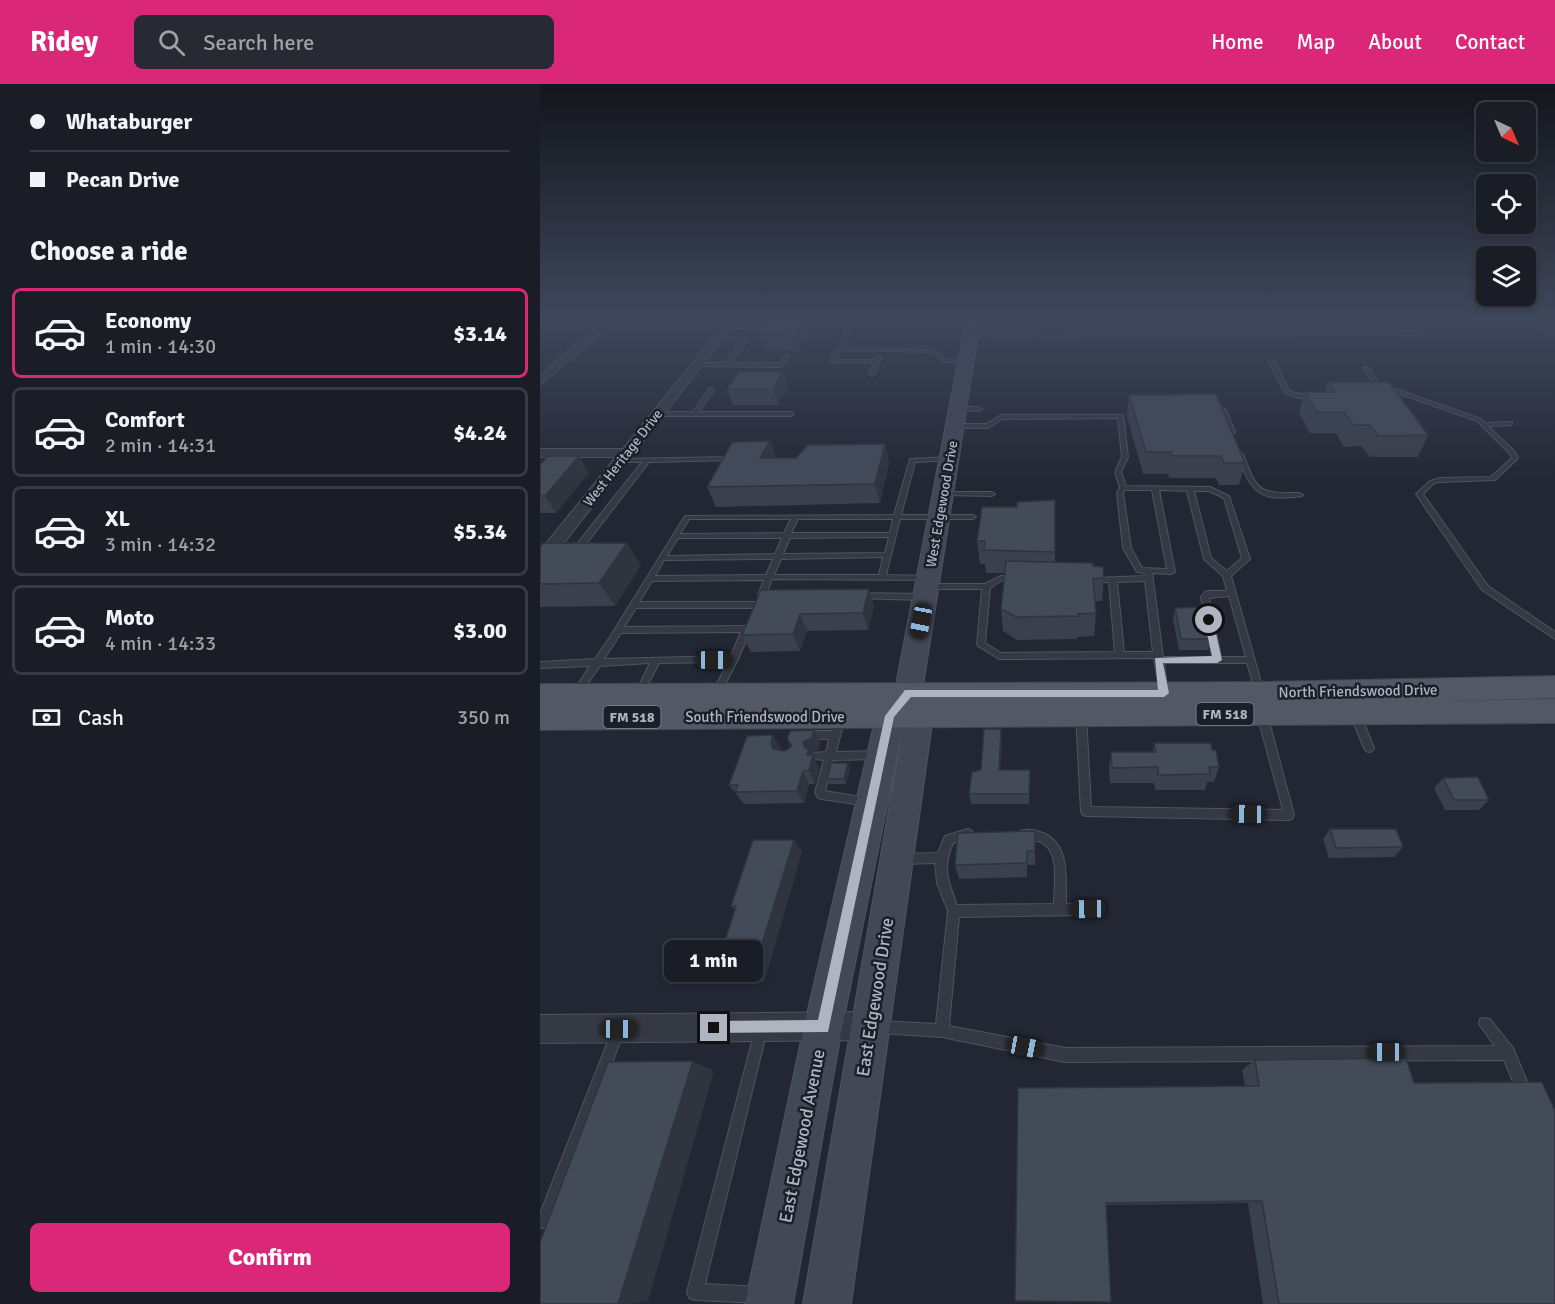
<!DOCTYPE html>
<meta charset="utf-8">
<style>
body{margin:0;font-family:Signika,sans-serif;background:#272a32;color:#f1f3f6;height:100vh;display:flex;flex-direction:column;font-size:22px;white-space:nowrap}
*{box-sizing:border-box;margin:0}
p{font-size:20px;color:#9fa2a7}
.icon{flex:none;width:33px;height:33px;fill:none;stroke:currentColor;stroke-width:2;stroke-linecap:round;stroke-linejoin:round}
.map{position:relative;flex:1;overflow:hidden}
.sheet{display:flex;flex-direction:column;background:#1a1d26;width:540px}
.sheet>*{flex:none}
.top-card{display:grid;align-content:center;height:132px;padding:0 30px;background:#1a1d26}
.needle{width:39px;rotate:136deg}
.tools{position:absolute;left:936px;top:18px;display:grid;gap:12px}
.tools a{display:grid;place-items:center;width:60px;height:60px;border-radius:9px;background:#1a1d26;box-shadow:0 3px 9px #0003,0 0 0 2px #383b43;font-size:30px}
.end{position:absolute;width:27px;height:27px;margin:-14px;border:8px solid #afb4c1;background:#111;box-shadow:0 0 0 3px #111}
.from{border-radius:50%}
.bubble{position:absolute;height:42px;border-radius:9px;background:#1a1d26;box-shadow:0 3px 9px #0003,0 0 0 2px #383b43;font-size:20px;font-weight:700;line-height:42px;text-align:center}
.car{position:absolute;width:18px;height:36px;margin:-18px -9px;border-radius:8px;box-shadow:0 0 4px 2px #0007;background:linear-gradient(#222 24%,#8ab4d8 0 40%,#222 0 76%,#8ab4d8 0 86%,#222 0)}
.top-card b{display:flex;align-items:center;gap:21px;height:57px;font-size:22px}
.top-card b+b{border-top:2px solid #383b43}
.top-card i{width:15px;height:15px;background:#f1f3f6}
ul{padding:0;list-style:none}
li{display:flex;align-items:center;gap:18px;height:90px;margin:0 12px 9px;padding:0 18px;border:3px solid #383b43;border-radius:9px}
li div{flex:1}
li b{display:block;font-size:22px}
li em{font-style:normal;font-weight:700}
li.current{border-color:#db2777}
li>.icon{width:54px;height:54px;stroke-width:1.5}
h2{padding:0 30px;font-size:27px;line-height:72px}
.pay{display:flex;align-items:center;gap:15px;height:66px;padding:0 30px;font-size:22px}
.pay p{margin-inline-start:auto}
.button{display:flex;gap:12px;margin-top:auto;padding:12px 30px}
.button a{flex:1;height:69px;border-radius:9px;background:#db2777;color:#fff;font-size:24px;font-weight:700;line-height:69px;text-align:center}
header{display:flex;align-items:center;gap:36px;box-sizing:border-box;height:84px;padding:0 30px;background:#db2777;color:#fff}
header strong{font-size:28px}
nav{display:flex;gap:33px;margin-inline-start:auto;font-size:21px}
.search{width:420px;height:54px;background:#272a32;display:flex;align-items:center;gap:15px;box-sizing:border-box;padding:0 21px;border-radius:9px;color:#9fa2a7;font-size:22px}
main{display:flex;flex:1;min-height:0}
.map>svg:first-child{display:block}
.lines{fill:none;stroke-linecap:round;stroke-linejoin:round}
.service-casing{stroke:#4f545f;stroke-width:2}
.minor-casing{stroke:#4f545f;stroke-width:2}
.secondary-casing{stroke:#4f545f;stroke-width:2}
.primary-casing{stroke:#3e434e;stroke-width:2}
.service{fill:#353944;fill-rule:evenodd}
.minor{fill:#353944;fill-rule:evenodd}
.secondary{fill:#434857;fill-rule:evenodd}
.primary{fill:#535864;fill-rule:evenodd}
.wall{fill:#3a404c}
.shaded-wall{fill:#2f343e}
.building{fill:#434a58;stroke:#2f343e;stroke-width:1.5}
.route{fill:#afb4c1}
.labels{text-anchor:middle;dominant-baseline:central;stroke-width:5;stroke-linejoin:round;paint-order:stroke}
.far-street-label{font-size:14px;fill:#afb4c1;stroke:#1a1f29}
.shield{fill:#1a1f29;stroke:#828793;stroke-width:1.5}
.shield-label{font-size:14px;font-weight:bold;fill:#afb4c1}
.street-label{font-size:15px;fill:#afb4c1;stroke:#1a1f29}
.near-street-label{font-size:18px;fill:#afb4c1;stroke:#1a1f29}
</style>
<header>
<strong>Ridey</strong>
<div class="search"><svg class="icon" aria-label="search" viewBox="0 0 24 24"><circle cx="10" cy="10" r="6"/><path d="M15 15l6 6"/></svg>Search here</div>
<nav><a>Home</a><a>Map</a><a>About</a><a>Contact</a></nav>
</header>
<main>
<section class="sheet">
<div class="top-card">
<b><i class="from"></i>Whataburger</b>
<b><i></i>Pecan Drive</b>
</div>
<h2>Choose a ride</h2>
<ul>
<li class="current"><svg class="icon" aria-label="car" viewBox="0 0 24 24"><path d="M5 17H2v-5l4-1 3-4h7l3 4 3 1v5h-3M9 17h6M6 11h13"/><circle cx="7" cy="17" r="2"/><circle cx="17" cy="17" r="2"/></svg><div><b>Economy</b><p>1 min · 14:30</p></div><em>$3.14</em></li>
<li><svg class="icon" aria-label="car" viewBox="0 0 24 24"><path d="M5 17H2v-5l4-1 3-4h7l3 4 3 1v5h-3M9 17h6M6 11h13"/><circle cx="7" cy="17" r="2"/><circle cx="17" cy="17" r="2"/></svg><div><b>Comfort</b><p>2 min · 14:31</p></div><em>$4.24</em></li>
<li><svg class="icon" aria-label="car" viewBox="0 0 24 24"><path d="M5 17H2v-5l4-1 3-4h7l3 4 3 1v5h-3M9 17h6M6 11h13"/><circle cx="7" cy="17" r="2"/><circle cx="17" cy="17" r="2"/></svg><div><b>XL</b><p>3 min · 14:32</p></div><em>$5.34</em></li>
<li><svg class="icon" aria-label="car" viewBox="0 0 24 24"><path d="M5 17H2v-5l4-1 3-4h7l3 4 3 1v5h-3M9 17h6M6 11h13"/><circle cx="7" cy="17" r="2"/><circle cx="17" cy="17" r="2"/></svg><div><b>Moto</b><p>4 min · 14:33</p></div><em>$3.00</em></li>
</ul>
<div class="pay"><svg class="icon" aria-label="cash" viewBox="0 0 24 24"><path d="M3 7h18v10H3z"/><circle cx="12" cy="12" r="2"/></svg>Cash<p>350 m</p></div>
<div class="button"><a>Confirm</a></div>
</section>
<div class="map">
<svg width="1015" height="1220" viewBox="0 0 1015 1220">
<rect width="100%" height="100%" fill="#222733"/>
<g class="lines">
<defs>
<path id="service" d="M402,231h4l-2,9 -2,1 -2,-1z
M310,239l2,1 -7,21 2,3 86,2 13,9 20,1 3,2 -3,2 -23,-3 -11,-9 -88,-2 -6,5 -2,5h39l2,-3h4l-6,17 -3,2 -3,-2 5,-11 -43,-1 2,-8 8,-7 -1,-2 8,-21z
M176,252l31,2 2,1 -19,24h49l6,-8 5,1 -7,10 -2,1 -87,-1 -1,-1 3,-2h29l18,-23 -25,-2h-2z
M732,276l3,2 14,29 11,3h16l2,1v2l-18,1 -15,-5 -16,-31z
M824,283h4l11,16 102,36 4,4 27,-1v2l-2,1 -22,1 27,26 3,6 -23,22 -55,2 -6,1 -11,11 65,92 67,46v7l-73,-49 -66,-96 14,-13 10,-3 51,-1 21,-19 -2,-4 -33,-33 -102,-36 -12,-17z
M171,304l3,2 -15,22h92l3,2 -3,2h-133l-3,-2 3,-2h35l16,-23z
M418,323h21l3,2 -3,2 -23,-1 -1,-1z
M683,324l3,2 9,22 -1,1 -5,-1 -9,-22z
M461,331h122l5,42 -7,15 5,14 84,1 19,9 21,63 -19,17 33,117 -1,2h-6l-1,-2 -9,-30h-83l4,30 -1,2h-6l-1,-2 -6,-35 -155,1 -21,-13 -1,-2 5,-55h-55l-3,-1 -1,-2 1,-2h61l16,-8h17v4h-16l-12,8 -5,55 16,10 114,-1 -6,-70h-17l-4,-2 4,-2 53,-2 -1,-3 -7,-1 -14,-24 -6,-55 3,-5 -5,-16 7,-15 -4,-39 -116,1 -14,9h-32l-3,-2 3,-2h31zM585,406h27l15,79 -25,-1 -11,-20 -8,-55zM619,406l28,1 17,68 19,17 4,15h-19l-3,1 -4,5 11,60h-49l-11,-84 19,1 4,-2zM654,407h15l15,7 18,60 -15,13 -16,-13zM605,497l8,71h-29l-7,-70zM689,512l17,61h-25l-12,-59z
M700,368l3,2c15,39 15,39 57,39l3,2 -1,1c-44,6 -50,-3 -65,-42z
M193,373l3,2 -1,1 -86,2 -66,86 -10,3 -4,-2 8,-5 65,-82h-21l-2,-1v-2z
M411,373l3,2 -1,1 -38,2 -14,53h72l3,2 -3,2h-73l-14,56 43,1h3v4l-160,-1 -6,16 -4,3 -4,-3 6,-15 -112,1 -13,21h118l4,3 -4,3h-121l-12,19 126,-1 1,3 -13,30 -19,37h-6l-1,-2 16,-32 -69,1 -16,31h-6l-1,-2 14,-29 -50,3 -20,28h-6l-1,-2 17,-26 -50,2v-6l55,-3 15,-22 75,-121 209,-1 16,-56zM149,435h102l-7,14 -104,1zM258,435h95l-3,14h-99zM349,453l-4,16 -102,1 7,-16zM138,454h104l-7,16 -108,2zM343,473l-4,18h-105l7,-16zM233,475l-7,16 -111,1 9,-16zM201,548l-10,24 -127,3 17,-26z
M405,408h47l3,2 -3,2 -49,-1 -1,-1z
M319,509l64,1 4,3 -4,3 -67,-2 -1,-2 1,-2z
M722,626l3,1 2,3 27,101 -1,3 -4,2 -203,-4 -4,-2 -1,-3 -5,-96 2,-3h6l2,3 5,92 192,3 -26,-96 2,-3z
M815,626l3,1 2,3 14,34 -2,3 -3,1 -3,-1 -2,-3 -14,-34 2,-3z
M300,629l3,1 2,3 -9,35 43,-1 3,1 2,3 -2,3 -3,1 -46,1 -8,31 48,8 1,3 -1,3 -4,1 -47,-7 -4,-1 -3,-6 9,-32 -11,-1 -2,-3 2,-3 13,-1 3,-13h-26l-3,-1 -2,-3 2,-3 3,-1h29l5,-17z
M428,745l4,2 1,3 -1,3 -19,6c-11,25 -5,39 4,62l97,-1c0,-18 6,-49 -10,-60 -7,-5 -16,-4 -24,-7l-1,-3 1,-3c7,-2 16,-1 23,2 28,12 22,46 23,71l22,-1 4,2 2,4 -2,4 -4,2 -129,2 -10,109 116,22 430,-2 -16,-22 1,-5 5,-1 5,1 23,29 18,43 -2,5 -5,2 -5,-2 -15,-36 -439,2 -123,-25 -62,-4 -5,-1 -1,-5 1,-5 5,-1 56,3 12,-113 -11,-28 -2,-20 -33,1 -4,-1 -1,-4 1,-4 4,-1 36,-1 7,-17z
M221,940l5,1 1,5 -62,254 54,3 6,2 2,6 -2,6 -6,2 -64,-3 -6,-2 -2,-6 68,-262 1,-5z
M78,941l5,1 1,5 -71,190 -3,5 -5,3 -5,-2v-13l72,-183 1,-5z"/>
<path id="minor" d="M971,231h12l32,15v7z
M433,237l5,3 -1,2 -246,2 -185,238 -6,1v-16l76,-94h-76v-8h83l98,-121h-114l-67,57v-9l55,-48h-55v-6z
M878,246l5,3 -1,2 -451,2 -5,-3 5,-3z
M329,928l10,4 4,10 -4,10 -10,4 -329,3v-28z"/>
<path id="secondary" d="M427,231h14l-59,377 11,24 -82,588h-48l102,-587 -63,310 -49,277h-48l59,-277 72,-311 19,-26z"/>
<path id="primary" d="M1015,592v22l-111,3 111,-2v24l-1015,7v-46l720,-2z"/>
</defs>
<use href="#service" class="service-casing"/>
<use href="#minor" class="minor-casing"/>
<use href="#secondary" class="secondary-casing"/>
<use href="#primary" class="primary-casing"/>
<use href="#service" class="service"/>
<use href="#minor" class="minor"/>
<use href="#secondary" class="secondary"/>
<use href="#primary" class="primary"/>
</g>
<path class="wall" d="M264,238l4,14 -9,16 -35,-4 -5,-14z
M788,298l100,53 -10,22h-48l-9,-11 -17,1 -8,-14h-26l-11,-20 6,-21h20z
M248,303l-10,18h-45l-6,-16z
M589,311l116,68 -6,22h-20l-3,-7h-47l-1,-4h-25l-16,-58z
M230,357l6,17h20l89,-14 4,20 -9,39 -164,4 -9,-20z
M0,381l49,8 -33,40h-16z
M515,416v62l38,4 11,12 -2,23h-7l1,12 -2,23 -16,1 -1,2 -60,1 -14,-9 -2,-22 4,-36h-19l-1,-9h-5l-3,-23 40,-34z
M0,463l101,18 -26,41 -75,1z
M221,506l113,16 -6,24 -61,1 -7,20 -49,1 -9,-17z
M635,524l36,31 -3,11h-29l-6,-31z
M247,655l33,4 -2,7 -7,4 8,14 -4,16h-6l-5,19 -60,1 -15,-19 52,-37 -1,2 5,1 6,-5z
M462,656l-2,30h30l-1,34h-58l-2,-10z
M614,659l65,24 -5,15h-7l-2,8h-50l-1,-7h-44l-1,-15 2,-16h42z
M310,684l-4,16h-17l-2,-5z
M903,694l46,22 -10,10h-34l-11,-22z
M790,745l73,18 -9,10 -65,1 -6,-19z
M495,747v34h-8v12l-68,2 -4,-14z
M254,756l8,12 -38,130h-37l-12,-9 20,-63 -4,-4z
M715,976l159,23 141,221h-292l-15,-101 -142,2 -88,-117 227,-2 -3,-16z"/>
<path class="shaded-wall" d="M264,238l4,14 -9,16 -4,-15z
M243,288l5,15 -10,18 -5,-16z
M230,357l7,19 -17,-2z
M345,360l4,20 -9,39 -5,-19z
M39,372l10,17 -33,40 -11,-17z
M87,459l14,22 -26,41 -16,-23z
M329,505l5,17 -6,24 -5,-17z
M260,530l7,17 -7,20 -7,-17z
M461,645l1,11 -2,40 -1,-10z
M274,646l6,13 -2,7 -7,4 2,3v-2l6,13 -4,16 -6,-13 -2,-16 -4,-13z
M233,651l8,13 -3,8 -7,-12z
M308,679l2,5 -4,16 -2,-5z
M263,687l6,13 -5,19 -7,-12z
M254,756l8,12 -38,130 -11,-9z
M153,977l21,10 -66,230 -17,3h-13z"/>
<path class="building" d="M228,237l36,1 -9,15 -36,-3z
M199,288h44l-10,17h-46z
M788,298h61l39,53 -49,1 -10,-11h-16l-9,-13h-27l-12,-20h30z
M676,310l29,69h-21l-3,-7h-49l-1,-4h-25l-17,-57z
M230,357l-10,17h36l12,-13 77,-1 -10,40 -168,3 25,-44 5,-1z
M8,372h31l-34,40h-5v-31z
M515,416v52l-71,-2 1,-9h-8l5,-34h35v-5z
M3,459h84l-28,40 -59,1v-37z
M466,477l87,2v3l10,1 1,11 -11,1 3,34 -18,1 1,2 -63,1 -15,-8z
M329,505l-6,24 -63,1 -7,20 -51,1 19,-45z
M664,523l7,32h-30l-6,-31z
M444,645h17l-2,41h31l-1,24h-60l3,-22 9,-2z
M274,646l-2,8 -9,4 2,6 4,1 -2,6h6l-4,16h-6l-6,20 -62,1 3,-7h-9l18,-49 26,-1 -2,9 2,5 12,2 7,-5 -5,-7 3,-8z
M614,659h57l1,7h4l3,17h-10l1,7 -52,1v-8l-46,1 -1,-16h45z
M291,679h17l-4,16h-17z
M938,693l11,23h-35l-11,-22z
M790,745h66l7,18 -67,1z
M495,747v20h-8v12l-72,2 3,-32z
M213,756h41l-41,133h-38l21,-67h-5z
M866,974l8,25 128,-1 13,29v193h-276l-17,-103 -156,2 5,99 -96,-1 3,-213 241,-2 -4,-26z
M153,977l-75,243h-78v-62l68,-180z"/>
<linearGradient id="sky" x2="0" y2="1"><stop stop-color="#13151c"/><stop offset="0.58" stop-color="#3e475b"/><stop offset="1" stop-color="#3e475b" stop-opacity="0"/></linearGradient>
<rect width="1015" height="401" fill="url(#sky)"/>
<path class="route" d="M669,533l4,3 9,40 -5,3h-54l6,30 -5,4h-253l-17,20 -66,315 -119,1v-10l5,-2 104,-1 67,-304 20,-26h253l-3,-32 57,-2 -8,-36z"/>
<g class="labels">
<g class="far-street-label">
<text transform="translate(83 374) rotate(-52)">West Heritage Drive</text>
<text transform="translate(402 420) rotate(-80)">West Edgewood Drive</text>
</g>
<g class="shield">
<rect x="656.5" y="619" width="57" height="22" rx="4.5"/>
<rect x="63.5" y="622" width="57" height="22" rx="4.5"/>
</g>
<g class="shield-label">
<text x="685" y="630">FM 518</text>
<text x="92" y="633">FM 518</text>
</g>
<g class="street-label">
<text transform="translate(818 607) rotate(-1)">North Friendswood Drive</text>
<text x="225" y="633">South Friendswood Drive</text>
</g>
<g class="near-street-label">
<text transform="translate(335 913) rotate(-81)">East Edgewood Drive</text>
<text transform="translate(262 1052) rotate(-79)">East Edgewood Avenue</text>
</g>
</g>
</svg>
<div class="tools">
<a><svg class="needle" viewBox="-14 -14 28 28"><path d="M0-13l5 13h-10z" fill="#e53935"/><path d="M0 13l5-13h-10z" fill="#9fa2a7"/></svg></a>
<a><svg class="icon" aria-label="locate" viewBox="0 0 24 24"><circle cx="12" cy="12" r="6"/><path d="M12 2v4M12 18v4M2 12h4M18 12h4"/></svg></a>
<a><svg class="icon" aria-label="layers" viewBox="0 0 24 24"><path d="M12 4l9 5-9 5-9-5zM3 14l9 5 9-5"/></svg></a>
</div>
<i class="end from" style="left:669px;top:536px"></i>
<i class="end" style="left:174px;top:944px"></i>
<div class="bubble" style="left:124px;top:856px;width:99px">1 min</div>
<i class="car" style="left:381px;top:537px;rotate:191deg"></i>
<i class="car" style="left:174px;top:576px;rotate:90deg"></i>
<i class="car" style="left:708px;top:730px;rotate:271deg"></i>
<i class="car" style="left:548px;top:825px;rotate:269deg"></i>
<i class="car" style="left:79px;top:945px;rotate:90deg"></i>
<i class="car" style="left:485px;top:963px;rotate:101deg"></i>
<i class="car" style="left:846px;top:968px;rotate:270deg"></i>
</div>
</main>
